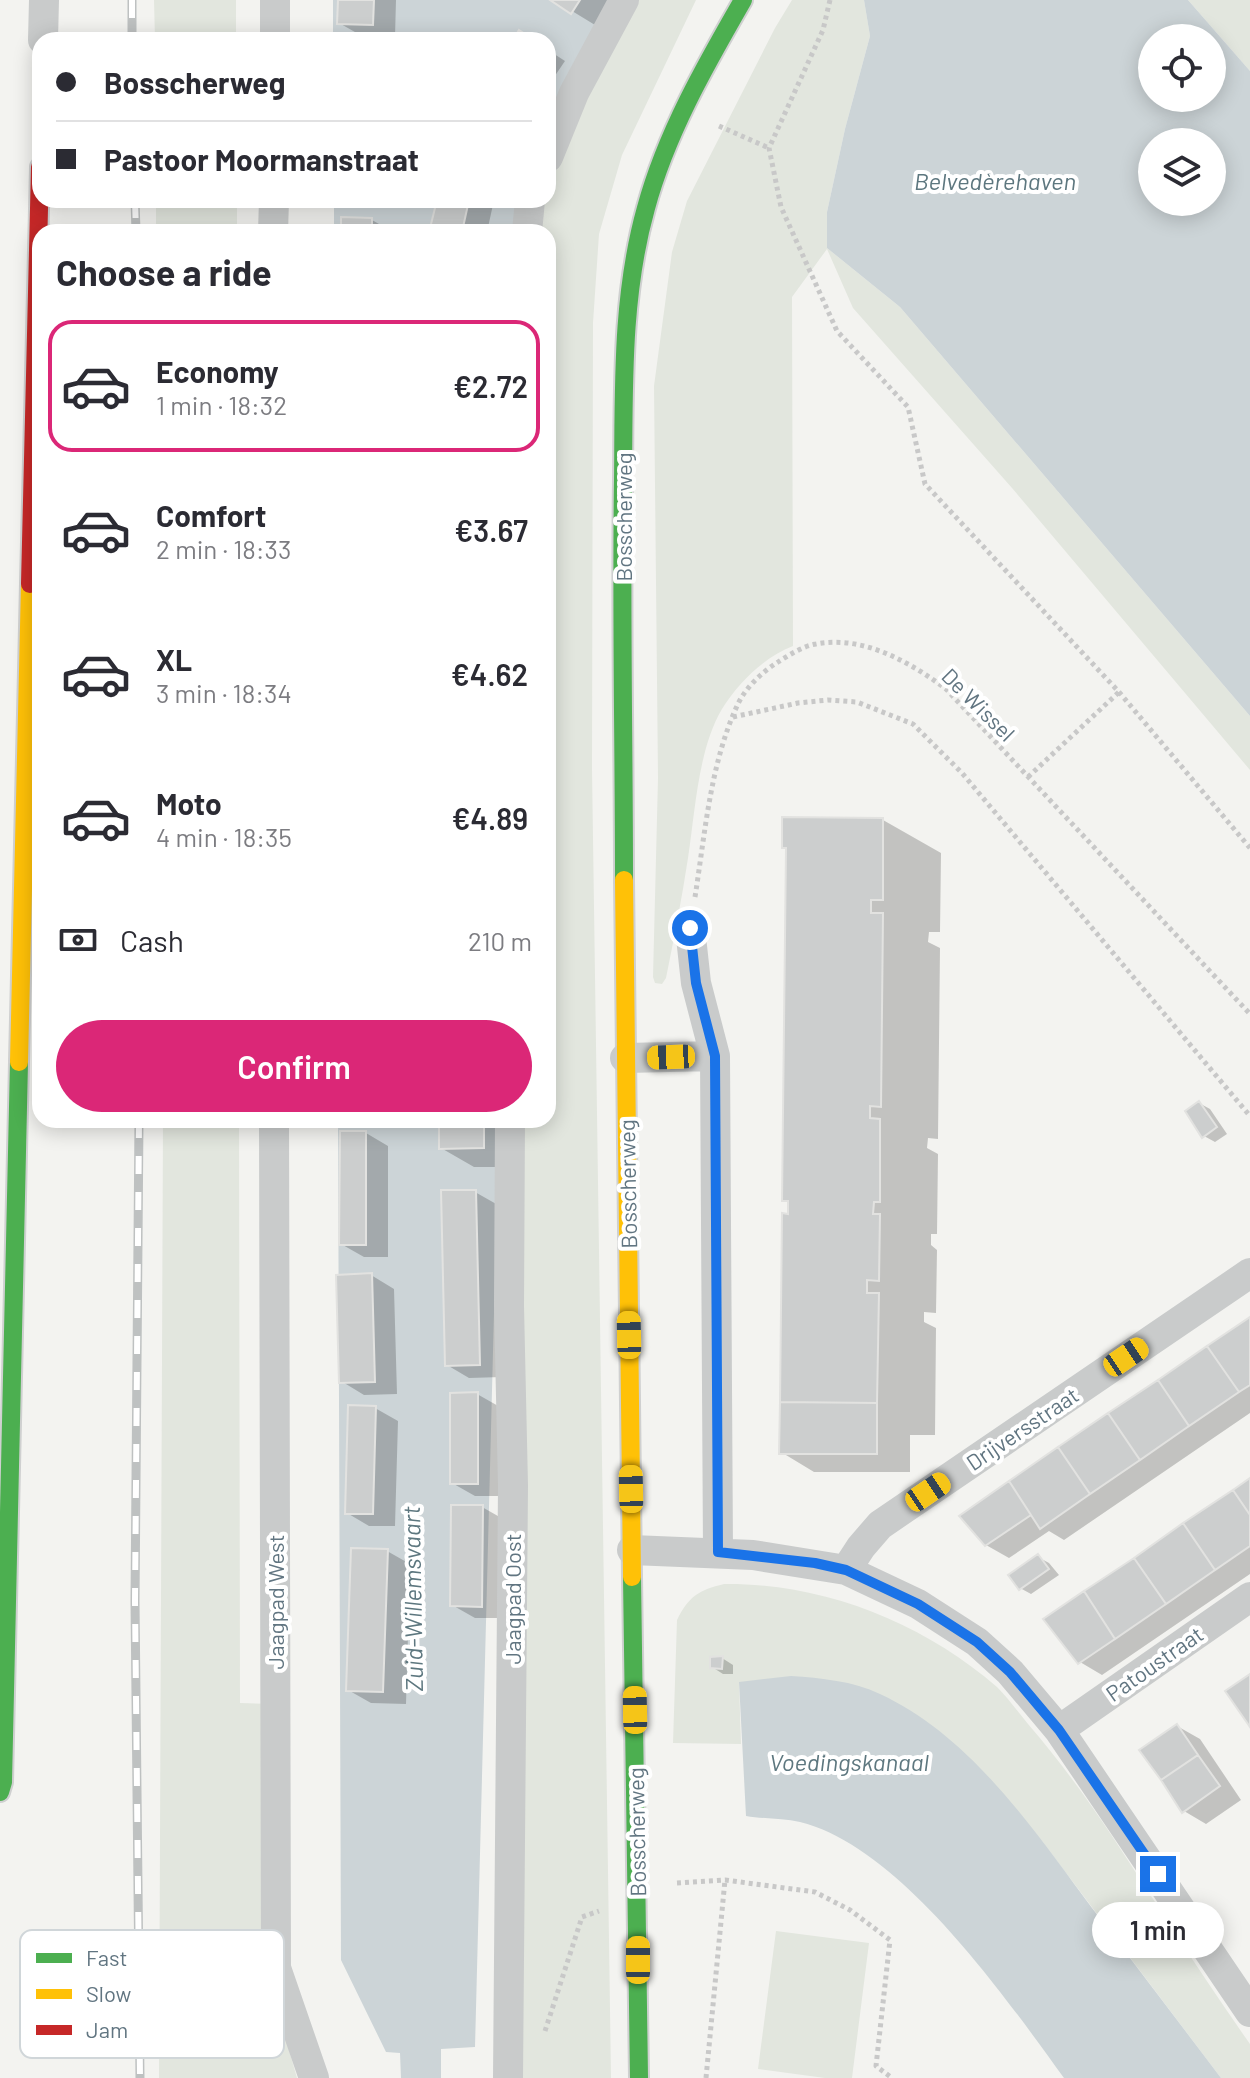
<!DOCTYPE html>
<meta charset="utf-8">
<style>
body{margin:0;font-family:Barlow,sans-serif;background:#f7f7f7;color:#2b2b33;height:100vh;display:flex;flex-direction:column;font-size:30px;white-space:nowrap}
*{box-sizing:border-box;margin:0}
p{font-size:26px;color:#7c7c81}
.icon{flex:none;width:44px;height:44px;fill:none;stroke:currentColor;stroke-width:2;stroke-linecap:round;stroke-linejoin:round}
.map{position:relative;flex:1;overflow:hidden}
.panel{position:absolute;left:32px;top:224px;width:524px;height:904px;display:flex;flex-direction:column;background:#fff;border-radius:24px;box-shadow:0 4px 20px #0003}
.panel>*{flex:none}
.top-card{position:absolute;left:32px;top:32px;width:524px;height:176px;border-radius:24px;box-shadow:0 4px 20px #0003;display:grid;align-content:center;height:176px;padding:0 24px;background:#fff}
.buttons{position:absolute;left:1138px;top:24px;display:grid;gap:16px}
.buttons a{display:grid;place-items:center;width:88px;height:88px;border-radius:50%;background:#fff;box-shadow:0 4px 20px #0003;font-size:40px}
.end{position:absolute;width:36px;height:36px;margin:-18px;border:10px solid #1a73e8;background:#fff;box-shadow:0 0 0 4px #fff}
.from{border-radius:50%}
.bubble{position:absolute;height:56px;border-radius:28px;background:#fff;box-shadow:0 4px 20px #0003;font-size:26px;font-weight:600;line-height:56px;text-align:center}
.car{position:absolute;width:24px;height:48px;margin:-24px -12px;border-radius:10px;box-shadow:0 0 6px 2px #0007;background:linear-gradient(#f5c518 24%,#345 0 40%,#f5c518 0 76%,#345 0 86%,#f5c518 0)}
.top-card b{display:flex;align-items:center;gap:28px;height:76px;font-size:30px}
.top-card b+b{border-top:2px solid #e1e1e2}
.top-card i{width:20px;height:20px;background:#2b2b33}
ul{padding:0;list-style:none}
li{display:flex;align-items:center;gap:24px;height:132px;margin:0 16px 12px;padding:0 8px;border:4px solid transparent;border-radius:24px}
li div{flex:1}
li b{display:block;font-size:30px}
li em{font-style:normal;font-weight:600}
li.selected{border-color:#db2777}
li>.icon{width:72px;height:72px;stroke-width:1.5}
h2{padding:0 24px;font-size:36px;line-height:96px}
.pay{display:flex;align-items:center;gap:20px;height:88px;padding:0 24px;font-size:30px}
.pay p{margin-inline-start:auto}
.primary-button{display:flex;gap:16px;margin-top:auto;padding:16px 24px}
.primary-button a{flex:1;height:92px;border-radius:48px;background:#db2777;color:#fff;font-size:32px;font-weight:600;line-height:92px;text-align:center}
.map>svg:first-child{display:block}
.green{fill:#e2e6de}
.water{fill:#ccd4d7;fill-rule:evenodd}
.shadow{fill:#0003}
.building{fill:#cccece;stroke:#e2e2e0;stroke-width:2}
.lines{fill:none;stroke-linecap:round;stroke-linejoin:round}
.fast-casing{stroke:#cfd0d0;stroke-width:22}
.slow-casing{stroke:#cfd0d0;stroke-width:22}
.jam-casing{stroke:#cfd0d0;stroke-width:22}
.path{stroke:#c8c8c8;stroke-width:5;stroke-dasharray:4 4;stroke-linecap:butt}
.street{stroke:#c9cbcb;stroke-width:30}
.fast{stroke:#4caf50;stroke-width:18}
.slow{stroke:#ffc107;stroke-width:18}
.jam{stroke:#c62828;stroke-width:18}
.rail-casing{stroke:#bec1c1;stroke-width:9}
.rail{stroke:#fff;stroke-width:6;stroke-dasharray:18;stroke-linecap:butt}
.route{stroke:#1a73e8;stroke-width:10}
.labels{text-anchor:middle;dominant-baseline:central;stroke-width:8;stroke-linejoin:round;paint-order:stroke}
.street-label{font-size:22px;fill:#617581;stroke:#fff}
.water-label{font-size:24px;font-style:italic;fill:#5d777f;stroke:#fff}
.key{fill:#fff;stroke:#d0d6d9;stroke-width:2}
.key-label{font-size:22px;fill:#617581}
</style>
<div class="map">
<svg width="1250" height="2078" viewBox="0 0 1250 2078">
<rect width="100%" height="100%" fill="#f3f3f0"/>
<path class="green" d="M154,0h82v40h-81z
M617,0h79l-74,155 -23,79 -6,89 -1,446 19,1309h-93l5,-958h25v-888h-14l-12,-32h26v-63z
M792,0h72l6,36 -25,93 -18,83v36l73,59 350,409v54l-238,-282 -159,-180 -26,-59 -35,48 1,349c-29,11 -55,37 -71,63 -24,40 -27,104 -34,149 -6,40 -14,80 -22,120l-4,6 -7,-1 -2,-6 5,-199 -4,-392 18,-134 15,-51 88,-173z
M1188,0h62v71z
M156,200h81v32h-81z
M163,1120h76l1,583 35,1 1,301 21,73h-138z
M724,1584c99,-1 198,38 273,103 11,11 21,25 31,37 31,36 58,73 84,112 46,70 90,140 138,208v34h-29l-179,-237 -303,-158 2,61 -68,-1 4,-123c12,-24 22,-30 47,-36z
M776,1931l93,12 -17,135h-27l-67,-9z"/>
<path class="water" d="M333,0h284l-69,137v-97h-215z
M864,0h324l62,71v645l-350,-409 -73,-59v-36l18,-83 25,-93zM1212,38v60h-60v-60zM1152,142h60v60h-60z
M334,200h188l-7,32h-181z
M338,1120h161l-24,927 -34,2v29h-40l-1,-25 -14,-1 -45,-92z
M791,1676c30,2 62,5 89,18 91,42 154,136 212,214 43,57 86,113 129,170h-157c-59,-81 -163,-231 -264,-256 -17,-4 -37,-3 -54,-6l-7,-134z"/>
<path class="shadow" d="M340,0h56l-1,37 -33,-1 -23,-13z
M554,0h56l-15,25z
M548,50l17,11 -17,25z
M439,200h55l-7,32h-56z
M372,220l21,12h-50z
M883,820l58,33 -1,79h-11l-1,10 12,6 -2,191 -10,-1 -1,10 11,6 -1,80h-6v11l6,5 -1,63 -12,-1v10l12,6 -1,107h-25v37h-96l-33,-20 9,-236v-13l-6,-3 4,-351 -4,-2z
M1199,1103l11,6 17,25 -12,8 -11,-6z
M441,1120h75v47h-42l-33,-19z
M366,1133l22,13v111h-24l-23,-13z
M475,1192l23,13 4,172 -33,1 -22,-13z
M371,1275l23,14 3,105 -33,1 -23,-14z
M1250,1319v94l-186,127 -15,-9 -40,27 -23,-13z
M477,1394l23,13v89h-25l-23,-13z
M375,1408l23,13 -3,105h-26l-22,-13z
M1250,1480v94l-148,101 -22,-13z
M482,1507l23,13 -1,98h-29l-23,-13z
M387,1551l23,13 -4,140 -35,-1 -23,-13z
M1038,1557l11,6 10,12 -28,19 -11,-6z
M722,1658l11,7v9h-10l-11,-7z
M1177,1726l23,13 41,61 -35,24 -22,-13z"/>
<path class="building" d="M338,0h36l-1,25 -36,-1z
M550,0h30l-9,14z
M519,30l15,10h-21z
M437,200h32l-7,32h-33z
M341,217l31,1v14h-31z
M782,817l101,1v82h-12v13h12l-2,194 -11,-1v12l10,1v83h-6l-1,12h7l-1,67 -12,-1v13h12l-2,110 -97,-1 2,-189 6,1v-13h-6l4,-353h-4z
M1199,1101l18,26 -15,11 -17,-27z
M439,1120h45v28l-45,1z
M340,1131h26v114h-27z
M441,1190h35l4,175 -35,1z
M372,1273l3,109 -36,1 -3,-108z
M1250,1317v68l-11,7 -32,-46z
M1207,1346l32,46 -50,34 -31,-46z
M1158,1380l31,46 -49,34 -32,-47z
M478,1392v92h-28v-91z
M780,1402l97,1v51h-98z
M348,1405l28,1 -3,108h-28z
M1108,1413l32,47 -50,34 -32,-47z
M1058,1447l32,47 -50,35 -31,-48z
M1250,1478v37l-17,-25z
M1009,1481l22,34 -46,31 -26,-30z
M1233,1490l17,25v31l-35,24 -32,-47z
M451,1505h32l-1,102 -32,-1z
M1183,1523l32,47 -49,34 -32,-46z
M351,1548l37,1 -5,143 -37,-1z
M1038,1554l11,15 -30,21 -11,-15z
M1134,1558l32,46 -51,35 -31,-48z
M1084,1591l31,48 -37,25 -35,-45z
M723,1656l-1,13 -12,-1v-11z
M1250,1674v53l-25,-36z
M1177,1724l21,31 -37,25 -22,-30z
M1198,1755l22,31 -38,27 -21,-33z"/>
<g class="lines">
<defs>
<path id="fast" d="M624,880c0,-133 -3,-267 -1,-400 1,-91 -2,-183 23,-272 20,-74 59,-142 97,-208
M632,1577l7,501
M0,1792l3,-10 16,-720"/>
<path id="slow" d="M624,880l8,697
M19,1062l11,-478"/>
<path id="jam" d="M30,584l10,-417"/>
</defs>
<use href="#fast" class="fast-casing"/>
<use href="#slow" class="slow-casing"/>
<use href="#jam" class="jam-casing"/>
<path class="path" d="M830,0l-7,30 -54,118 12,59 56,124 71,76 17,77 194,208 131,156
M719,126l50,22
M733,717l65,-14 30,-3 29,2 56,22 49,49 288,343
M1028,777l91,-85
M695,897c10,-63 15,-132 42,-191 8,-18 25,-34 41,-44 11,-7 25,-16 38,-18 47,-9 94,18 130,45l304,325
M677,1883l48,-3 90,12 35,18 40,30 -14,126 16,12
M545,2031l37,-114 17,-6
M706,2078l19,-198"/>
<path class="street" d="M43,40l1,-40
M275,40v-40
M548,157l26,-64 50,-93
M273,232l1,-32
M527,232l3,-32
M690,928l6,55 19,73 3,496
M625,1058l90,-2
M274,1120l2,848 38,110
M632,1550l121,5 93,15 72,34 59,38 33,30 49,58 191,282
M846,1570l15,-23 19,-22 370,-252
M1059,1730l191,-133
M508,2078l5,-592 -4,-180 1,-186"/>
<use href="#fast" class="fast"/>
<use href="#slow" class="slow"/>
<use href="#jam" class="jam"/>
<defs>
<path id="rail" d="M132,0v40
M135,200l1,32
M139,1120l-4,481 5,477"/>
</defs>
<use href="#rail" class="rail-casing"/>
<use href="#rail" class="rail"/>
</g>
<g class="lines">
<path class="route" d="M690,928l6,55 19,73 3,496 97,11 31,7 72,34 59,38 33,30 49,58 99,144"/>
</g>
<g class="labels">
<g class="street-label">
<text transform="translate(623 517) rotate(-90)">Bosscherweg</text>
<text transform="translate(979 704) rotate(45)">De Wissel</text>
<text transform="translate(627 1184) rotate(-91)">Bosscherweg</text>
<text transform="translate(1022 1428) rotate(-34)">Drijversstraat</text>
<text transform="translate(512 1599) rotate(-90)">Jaagpad Oost</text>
<text transform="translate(275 1602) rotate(-90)">Jaagpad West</text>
<text transform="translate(1154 1663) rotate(-35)">Patoustraat</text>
<text transform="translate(636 1832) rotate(-91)">Bosscherweg</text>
</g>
<g class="water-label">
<text x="995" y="180">Belvedèrehaven</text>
<text transform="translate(412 1599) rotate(-91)">Zuid-Willemsvaart</text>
<text x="849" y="1761">Voedingskanaal</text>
</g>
</g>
<rect x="20" y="1930" width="264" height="128" rx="12" class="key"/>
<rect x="36" y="1953" width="36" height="10" fill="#4caf50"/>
<rect x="36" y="1989" width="36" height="10" fill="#ffc107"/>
<rect x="36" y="2025" width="36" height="10" fill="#c62828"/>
<g class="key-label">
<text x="86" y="1966">Fast</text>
<text x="86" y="2002">Slow</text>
<text x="86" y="2038">Jam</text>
</g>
</svg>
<div class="buttons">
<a><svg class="icon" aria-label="locate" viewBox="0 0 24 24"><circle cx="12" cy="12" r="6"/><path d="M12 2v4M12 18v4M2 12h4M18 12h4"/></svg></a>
<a><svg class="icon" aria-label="layers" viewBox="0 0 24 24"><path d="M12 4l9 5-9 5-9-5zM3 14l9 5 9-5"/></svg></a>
</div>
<i class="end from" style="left:690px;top:928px"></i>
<i class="end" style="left:1158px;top:1874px"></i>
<div class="bubble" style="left:1092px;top:1902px;width:132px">1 min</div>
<i class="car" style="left:671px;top:1057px;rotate:268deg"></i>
<i class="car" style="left:629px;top:1335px;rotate:359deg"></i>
<i class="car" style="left:1126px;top:1357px;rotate:56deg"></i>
<i class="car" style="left:631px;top:1489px;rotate:359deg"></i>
<i class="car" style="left:928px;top:1492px;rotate:56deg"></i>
<i class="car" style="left:635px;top:1710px;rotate:359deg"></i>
<i class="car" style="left:638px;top:1960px;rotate:0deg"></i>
<div class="top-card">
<b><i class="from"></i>Bosscherweg</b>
<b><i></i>Pastoor Moormanstraat</b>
</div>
<section class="panel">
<h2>Choose a ride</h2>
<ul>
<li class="selected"><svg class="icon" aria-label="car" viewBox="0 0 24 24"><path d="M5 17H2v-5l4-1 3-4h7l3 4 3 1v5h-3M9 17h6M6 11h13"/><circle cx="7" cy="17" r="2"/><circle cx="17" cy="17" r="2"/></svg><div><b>Economy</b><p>1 min · 18:32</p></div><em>€2.72</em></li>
<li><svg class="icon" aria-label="car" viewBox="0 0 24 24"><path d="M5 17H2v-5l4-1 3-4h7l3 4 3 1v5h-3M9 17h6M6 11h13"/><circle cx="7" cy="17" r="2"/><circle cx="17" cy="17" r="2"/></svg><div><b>Comfort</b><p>2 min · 18:33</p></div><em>€3.67</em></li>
<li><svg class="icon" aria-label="car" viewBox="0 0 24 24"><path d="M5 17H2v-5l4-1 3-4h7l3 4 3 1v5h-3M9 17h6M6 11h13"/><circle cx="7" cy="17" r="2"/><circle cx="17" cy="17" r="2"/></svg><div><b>XL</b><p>3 min · 18:34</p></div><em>€4.62</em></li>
<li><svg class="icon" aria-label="car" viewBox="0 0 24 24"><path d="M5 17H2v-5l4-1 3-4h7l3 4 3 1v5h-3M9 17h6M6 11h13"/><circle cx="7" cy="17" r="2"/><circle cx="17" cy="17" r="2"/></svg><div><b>Moto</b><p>4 min · 18:35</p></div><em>€4.89</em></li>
</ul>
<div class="pay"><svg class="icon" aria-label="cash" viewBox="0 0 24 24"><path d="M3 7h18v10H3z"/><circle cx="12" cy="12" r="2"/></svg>Cash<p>210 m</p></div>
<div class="primary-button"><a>Confirm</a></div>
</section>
</div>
